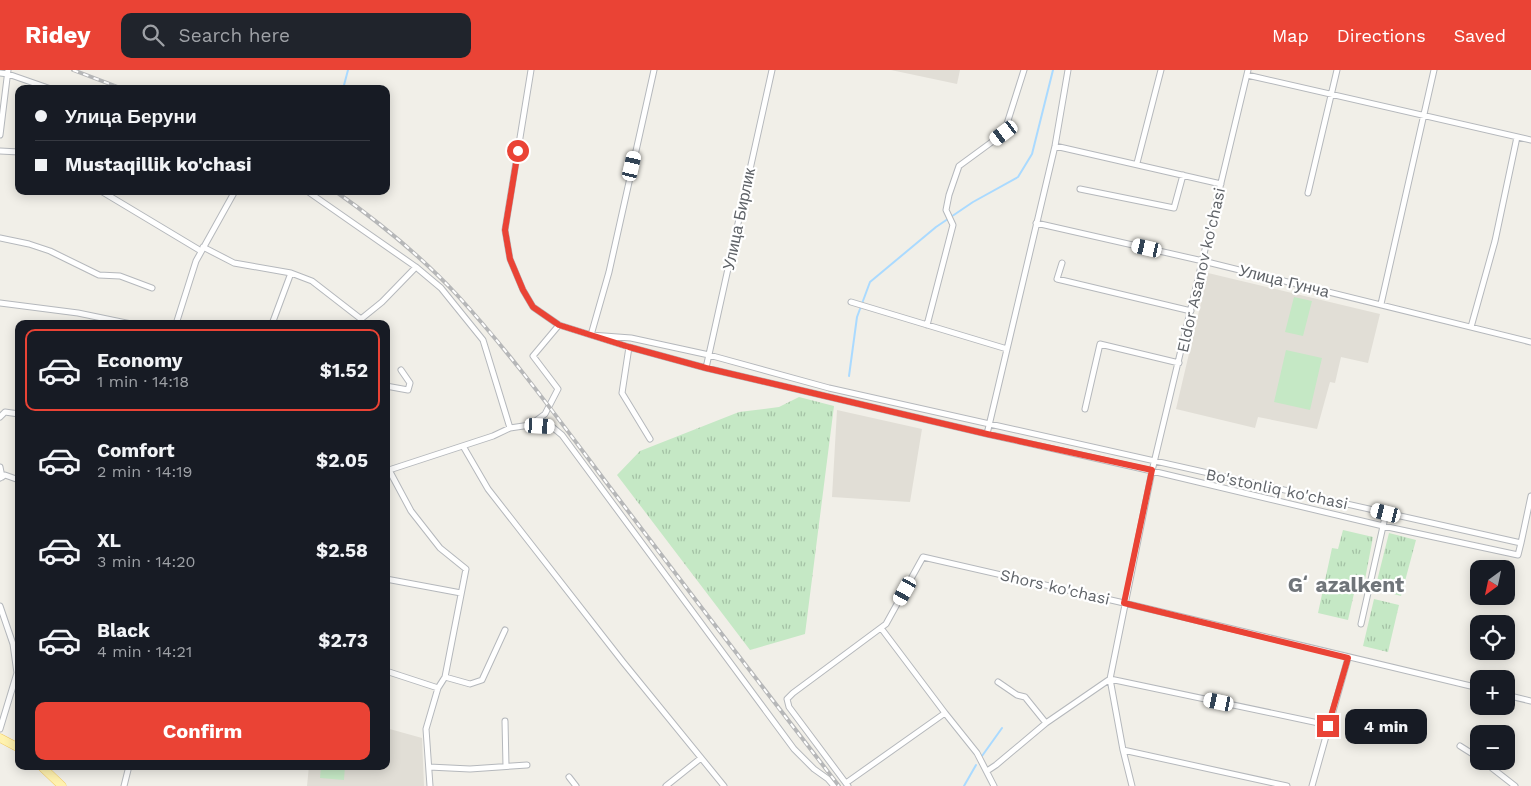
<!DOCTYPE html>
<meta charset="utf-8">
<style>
body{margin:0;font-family:"Work Sans",sans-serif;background:#20242c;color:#f1f3f6;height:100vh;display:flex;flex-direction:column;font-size:19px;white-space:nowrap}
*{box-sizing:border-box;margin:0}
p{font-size:16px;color:#9ea1a6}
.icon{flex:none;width:28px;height:28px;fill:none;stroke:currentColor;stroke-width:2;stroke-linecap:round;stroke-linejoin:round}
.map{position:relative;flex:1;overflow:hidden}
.sheet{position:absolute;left:15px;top:250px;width:375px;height:450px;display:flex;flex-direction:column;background:#171b24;border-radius:10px;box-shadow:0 2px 12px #0003}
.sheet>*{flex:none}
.top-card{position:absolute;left:15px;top:15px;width:375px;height:110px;border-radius:10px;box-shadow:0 2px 12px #0003;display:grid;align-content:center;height:110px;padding:0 20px;background:#171b24}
.needle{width:32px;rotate:213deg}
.controls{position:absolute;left:1470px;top:490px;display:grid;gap:10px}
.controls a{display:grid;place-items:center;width:45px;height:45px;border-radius:10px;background:#171b24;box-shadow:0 2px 12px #0003;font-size:25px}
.end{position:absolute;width:22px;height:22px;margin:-11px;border:6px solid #ea4335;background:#fff;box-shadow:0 0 0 2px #fff}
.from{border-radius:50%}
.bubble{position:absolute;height:35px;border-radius:10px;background:#171b24;box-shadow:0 2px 12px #0003;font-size:16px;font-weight:700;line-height:35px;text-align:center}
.car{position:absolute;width:15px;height:30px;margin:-15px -8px;border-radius:6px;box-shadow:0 0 4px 1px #0007;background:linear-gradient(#fff 24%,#345 0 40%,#fff 0 76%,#345 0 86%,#fff 0)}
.top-card b{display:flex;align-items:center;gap:18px;height:48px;font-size:19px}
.top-card b+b{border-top:1px solid #363941}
.top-card i{width:12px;height:12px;background:#f1f3f6}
ul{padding:9px 0 0;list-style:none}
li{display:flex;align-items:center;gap:15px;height:82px;margin:0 10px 8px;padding:0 10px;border:2px solid transparent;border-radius:10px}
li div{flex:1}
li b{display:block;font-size:19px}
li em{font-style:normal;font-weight:700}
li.current{border-color:#ea4335}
li>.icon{width:45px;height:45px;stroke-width:1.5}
.button{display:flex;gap:10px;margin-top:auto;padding:10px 20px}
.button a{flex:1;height:58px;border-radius:10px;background:#ea4335;color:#fff;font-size:20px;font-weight:700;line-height:58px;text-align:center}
header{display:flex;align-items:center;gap:30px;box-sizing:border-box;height:70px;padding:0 25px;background:#ea4335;color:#fff}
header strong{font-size:24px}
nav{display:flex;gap:28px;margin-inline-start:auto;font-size:18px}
.search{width:350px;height:45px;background:#20242c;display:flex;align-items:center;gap:12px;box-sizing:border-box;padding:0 18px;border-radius:10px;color:#9ea1a6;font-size:19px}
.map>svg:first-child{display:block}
.education{fill:#e1ded6}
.grass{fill:url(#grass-tufts)}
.garden{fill:#c5e8c5}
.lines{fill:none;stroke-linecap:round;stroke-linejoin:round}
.stream{stroke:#aadaff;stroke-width:2}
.street-casing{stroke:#b5b8bc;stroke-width:7}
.primary-casing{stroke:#f2c960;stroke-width:9}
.street{stroke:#fff;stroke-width:5}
.primary{stroke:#fff2af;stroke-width:8}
.rail-casing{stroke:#b6b7b8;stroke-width:4}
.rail{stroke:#fff;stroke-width:2;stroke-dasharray:5.5;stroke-linecap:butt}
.route{stroke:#ea4335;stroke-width:6}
.labels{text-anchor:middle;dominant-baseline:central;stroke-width:4.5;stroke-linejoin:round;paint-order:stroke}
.street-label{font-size:16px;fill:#5f6368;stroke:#fff}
.district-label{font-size:21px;font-weight:bold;fill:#70757a;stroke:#fff}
</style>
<header>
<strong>Ridey</strong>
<div class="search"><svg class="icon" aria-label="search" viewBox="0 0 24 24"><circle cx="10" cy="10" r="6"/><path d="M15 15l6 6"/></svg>Search here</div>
<nav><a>Map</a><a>Directions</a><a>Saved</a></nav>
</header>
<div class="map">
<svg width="1531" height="716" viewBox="0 0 1531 716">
<defs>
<pattern id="grass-tufts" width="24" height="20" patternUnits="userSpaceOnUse" patternTransform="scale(1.25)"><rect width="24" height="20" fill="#c5e8c5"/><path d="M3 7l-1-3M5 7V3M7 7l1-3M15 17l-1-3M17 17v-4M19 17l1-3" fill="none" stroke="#a3c0a4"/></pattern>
</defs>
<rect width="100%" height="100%" fill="#f1efe8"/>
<path class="education" d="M891,0h69l-3,14z
M1208,203l172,41 -12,49 -27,-6 -6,26 -5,-1 -13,47 -59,-12 -3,11 -79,-19z
M837,340l85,19 -12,73 -78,-5z
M386,658l36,10 2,48h-117l2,-20h77z"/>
<path class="grass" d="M799,327l35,9 -29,228 -55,16 -133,-175 23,-24 99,-39 40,-5z
M1343,460l30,7 -10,53 -8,-1 -7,31 -30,-7 14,-65 6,1z
M1389,463l27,7 -15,56 -26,-7z
M1374,529l25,6 -11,47 -25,-6z"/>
<path class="garden" d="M1294,227l18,4 -9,35 -18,-4z
M1286,280l36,8 -12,52 -36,-8z
M321,696h24l-1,14 -24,-2z"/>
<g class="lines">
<path class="stream" d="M343,19l5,-19
M849,306l8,-59 13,-35 66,-55 37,-25 45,-25 14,-23 21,-84
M982,686l20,-28
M964,716l12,-21"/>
<defs>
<path id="street" d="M531,0l-26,160 5,29 13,31 10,17 26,18 70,22 77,21 281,66 165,37 231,55 135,29 3,-12 -692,-155 -120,-33 -78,-17 -40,-3
M0,3l8,1 43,15
M1247,5l284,65
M0,65l8,-65
M1055,76l166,38
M0,81l19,1
M1137,93l24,-93
M1080,119l94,19 9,-33
M101,121l100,60
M307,121l109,76 25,21 42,52 27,88
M1308,123l29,-123
M1036,153l167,38 328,81
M0,168l29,6 21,7 49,24 21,1 32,12
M203,177l31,16 57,10 21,8 49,38
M1062,193l-5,16 134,32
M851,232l156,47
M0,233l78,10 53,11
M1381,234l53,-234
M176,254l20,-63 39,-70
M272,254l19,-51
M360,254l1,-5 21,-17 34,-35
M927,255l26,-100 -7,-15 3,-15 10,-29 45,-33 20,-63
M1471,257l24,-86 22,-104
M591,265l18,-63 45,-202
M629,277l-7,46 28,46
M706,298l66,-298
M386,316l22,4 2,-7 -9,-13
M1085,339l15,-65 79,19
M0,347l5,-5 14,2
M530,355l15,-11 13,-25 -25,-33 26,-31
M987,364l68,-288 13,-76
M463,376l25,43 135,173 101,124
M0,397l2,10
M389,400l22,41 29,37 26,21 -21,108 -7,11 -12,41 4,57
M386,401l107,-35 17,-8 20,-3 21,1 11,9 232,314 20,20 14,10 6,7
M0,408l5,-3 14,5
M1521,473l10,-47
M386,509l75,14
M0,536l13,38 4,29 -17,56
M1361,554l25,-111
M881,558l64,85 32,40 17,33
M386,601l52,17
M445,607l25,7 12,-4 23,-50
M998,612l19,13 8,2 21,26
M1506,625l25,6
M505,651l1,45
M1460,676l19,12
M1123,680l164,36
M1483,691l32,25
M429,697l41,2 57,-4
M987,701l9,-6 50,-42 64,-44 218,46
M569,707l7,9
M846,713l99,-70
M124,716l5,-20
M666,716l35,-28
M848,716l-59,-79 -2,-8 6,-6 93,-69 37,-67 201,46 355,85
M1132,716l-9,-36 -13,-71 42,-208 96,-401
M1312,716l36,-128"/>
<path id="primary" d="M0,668l19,10
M41,696l21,20"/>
</defs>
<use href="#street" class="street-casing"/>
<use href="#primary" class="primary-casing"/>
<use href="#street" class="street"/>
<use href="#primary" class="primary"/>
<defs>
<path id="rail" d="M73,0l50,19
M335,121c44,31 86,65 123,105 55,60 104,128 154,194 75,99 151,198 227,296"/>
</defs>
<use href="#rail" class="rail-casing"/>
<use href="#rail" class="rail"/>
</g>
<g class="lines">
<path class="route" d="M518,81l-13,79 5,29 13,31 10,17 26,18 70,22 77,21 281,66 165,36 -28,133 224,55 -20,68"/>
</g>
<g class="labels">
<g class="street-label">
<text transform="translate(739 149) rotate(-78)">Улица Бирлик</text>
<text transform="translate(1201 200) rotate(-77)">Eldor Asanov ko'chasi</text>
<text transform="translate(1284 211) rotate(14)">Улица Гунча</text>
<text transform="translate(1277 419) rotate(12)">Bo'stonliq ko'chasi</text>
<text transform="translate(1055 517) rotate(13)">Shors ko'chasi</text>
</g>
<g class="district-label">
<text x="1346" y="514">Gʻazalkent</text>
</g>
</g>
</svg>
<div class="controls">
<a><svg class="needle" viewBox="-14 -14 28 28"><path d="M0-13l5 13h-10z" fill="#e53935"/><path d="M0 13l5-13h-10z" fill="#9ea1a6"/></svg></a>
<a><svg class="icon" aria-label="locate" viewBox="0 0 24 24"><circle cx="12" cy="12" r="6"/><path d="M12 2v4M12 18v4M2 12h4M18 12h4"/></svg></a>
<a>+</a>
<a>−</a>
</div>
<i class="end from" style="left:518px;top:81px"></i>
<i class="end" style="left:1328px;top:656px"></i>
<div class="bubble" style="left:1345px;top:639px;width:82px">4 min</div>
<i class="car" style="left:1004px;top:63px;rotate:233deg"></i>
<i class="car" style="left:632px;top:96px;rotate:13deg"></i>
<i class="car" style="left:1147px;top:178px;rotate:283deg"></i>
<i class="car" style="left:540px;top:356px;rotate:93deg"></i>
<i class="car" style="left:1386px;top:443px;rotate:284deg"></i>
<i class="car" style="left:905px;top:521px;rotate:209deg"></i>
<i class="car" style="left:1219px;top:632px;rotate:282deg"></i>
<div class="top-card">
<b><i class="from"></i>Улица Беруни</b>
<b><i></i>Mustaqillik ko'chasi</b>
</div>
<section class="sheet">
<ul>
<li class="current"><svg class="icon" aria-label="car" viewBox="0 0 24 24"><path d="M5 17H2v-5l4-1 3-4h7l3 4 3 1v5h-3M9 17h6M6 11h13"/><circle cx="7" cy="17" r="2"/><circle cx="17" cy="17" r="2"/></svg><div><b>Economy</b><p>1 min · 14:18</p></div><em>$1.52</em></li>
<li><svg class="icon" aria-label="car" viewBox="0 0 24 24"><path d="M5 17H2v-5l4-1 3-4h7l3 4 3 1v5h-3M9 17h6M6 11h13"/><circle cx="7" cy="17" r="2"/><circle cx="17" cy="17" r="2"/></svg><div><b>Comfort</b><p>2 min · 14:19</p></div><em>$2.05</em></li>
<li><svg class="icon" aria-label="car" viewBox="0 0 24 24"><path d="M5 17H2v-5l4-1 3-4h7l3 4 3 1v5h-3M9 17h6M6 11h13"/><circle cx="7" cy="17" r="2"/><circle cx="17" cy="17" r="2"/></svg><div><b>XL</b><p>3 min · 14:20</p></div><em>$2.58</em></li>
<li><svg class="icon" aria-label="car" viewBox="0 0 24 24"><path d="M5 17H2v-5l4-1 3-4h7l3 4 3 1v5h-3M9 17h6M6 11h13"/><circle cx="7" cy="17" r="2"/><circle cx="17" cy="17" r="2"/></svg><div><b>Black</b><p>4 min · 14:21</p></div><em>$2.73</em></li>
</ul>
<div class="button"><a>Confirm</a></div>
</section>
</div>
